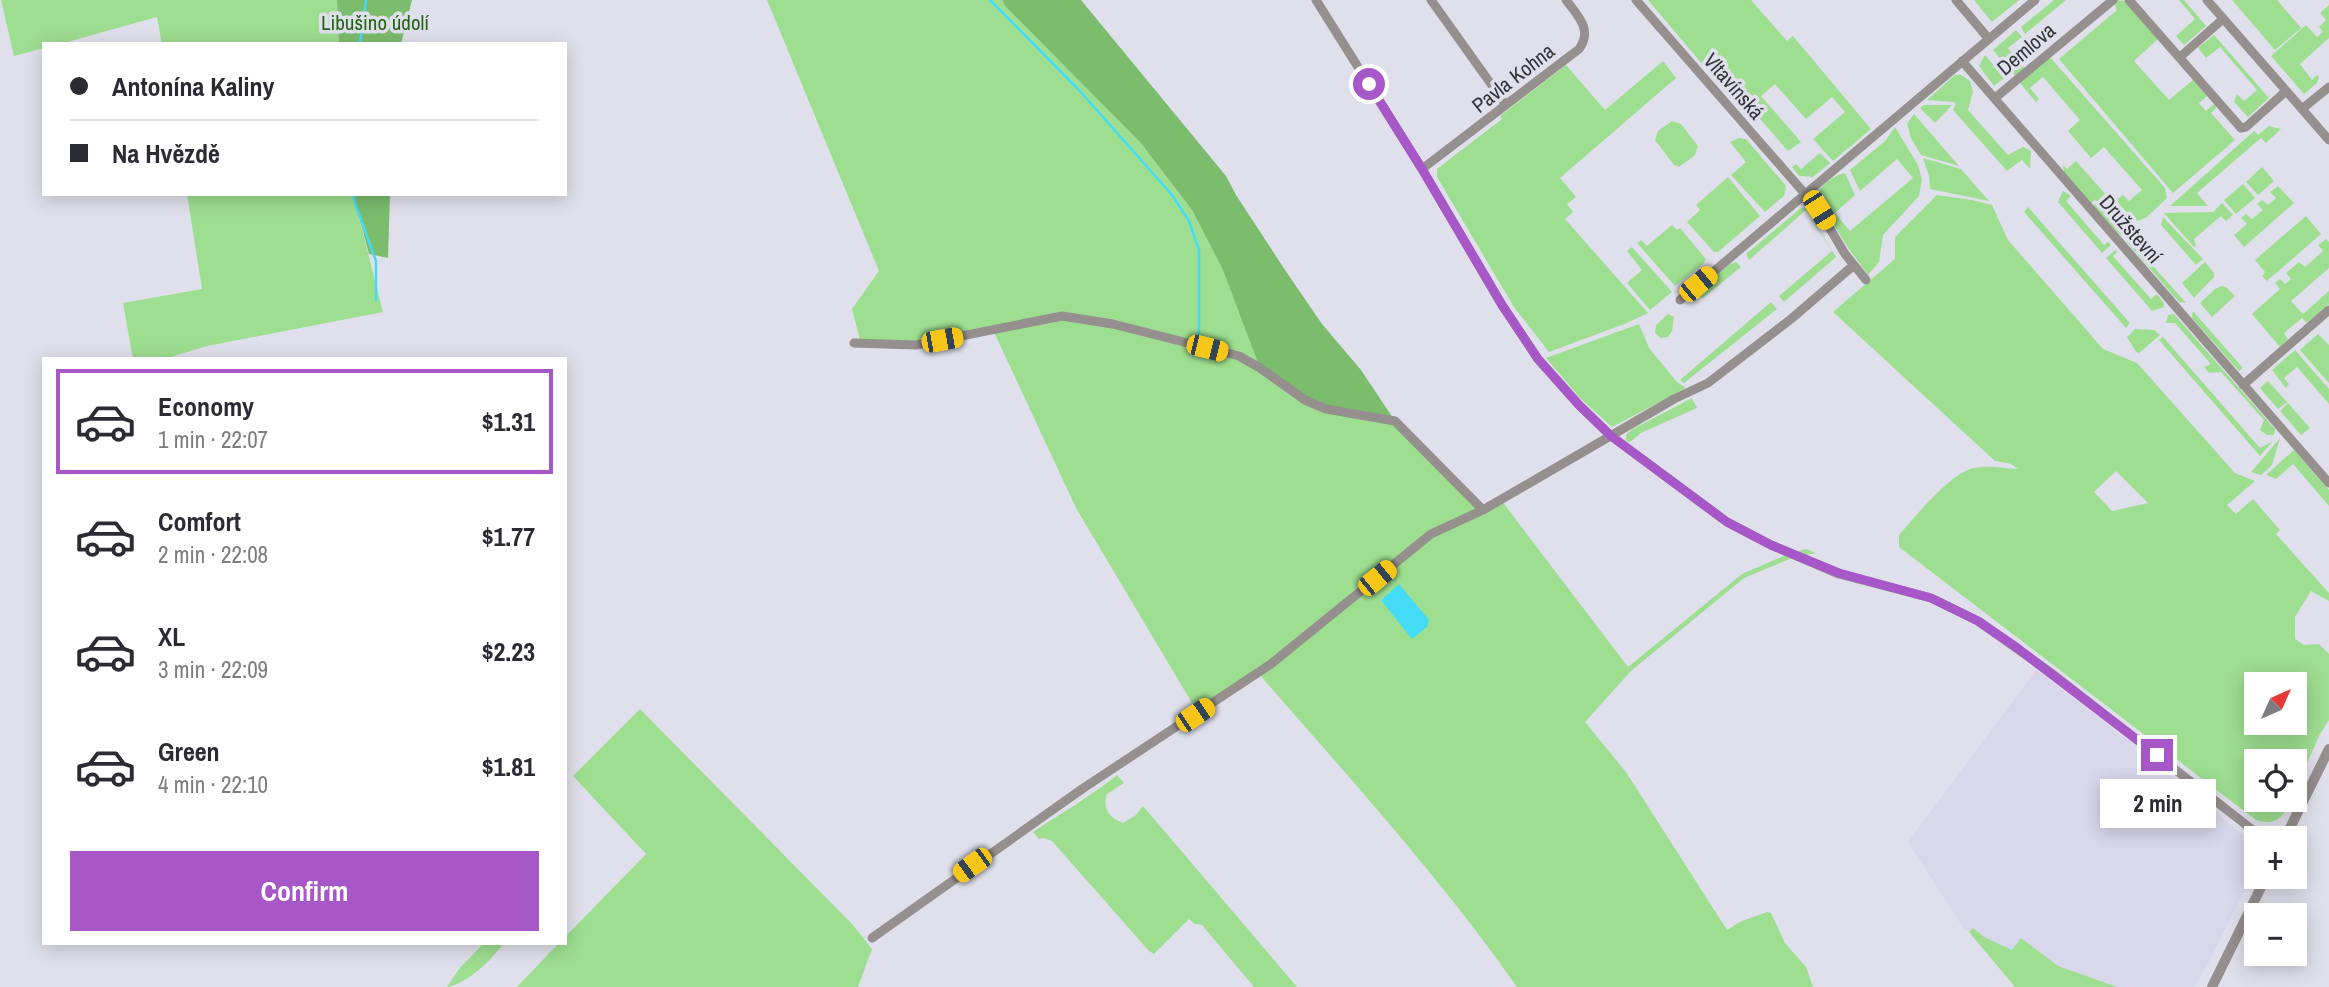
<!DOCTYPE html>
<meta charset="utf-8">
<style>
body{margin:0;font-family:"Archivo Narrow",sans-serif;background:#f7f7f7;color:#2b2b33;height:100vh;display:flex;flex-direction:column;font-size:26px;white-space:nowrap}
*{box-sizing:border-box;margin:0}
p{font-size:23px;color:#7c7c81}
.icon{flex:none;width:38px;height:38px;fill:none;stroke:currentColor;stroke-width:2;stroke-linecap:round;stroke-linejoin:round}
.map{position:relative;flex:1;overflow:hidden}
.drawer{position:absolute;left:42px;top:357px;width:525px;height:588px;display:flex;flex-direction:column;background:#fff;border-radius:0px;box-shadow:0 4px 18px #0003}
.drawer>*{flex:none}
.guide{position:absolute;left:42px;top:42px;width:525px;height:154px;border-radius:0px;box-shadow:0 4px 18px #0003;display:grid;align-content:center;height:154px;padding:0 28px;background:#fff}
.needle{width:46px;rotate:45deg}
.fabs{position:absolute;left:2244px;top:672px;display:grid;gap:14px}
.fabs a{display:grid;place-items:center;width:63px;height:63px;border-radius:0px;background:#fff;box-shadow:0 4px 18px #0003;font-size:35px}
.end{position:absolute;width:32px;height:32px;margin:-16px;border:9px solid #a757c8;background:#fff;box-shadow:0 0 0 4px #fff}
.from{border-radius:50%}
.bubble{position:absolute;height:49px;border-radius:0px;background:#fff;box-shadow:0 4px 18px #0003;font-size:23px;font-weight:700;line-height:49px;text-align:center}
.car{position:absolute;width:21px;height:42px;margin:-21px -10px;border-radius:9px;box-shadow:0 0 5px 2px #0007;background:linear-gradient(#f5c518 24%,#345 0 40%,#f5c518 0 76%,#345 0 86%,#f5c518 0)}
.guide b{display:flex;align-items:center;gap:24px;height:66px;font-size:26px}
.guide b+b{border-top:2px solid #e1e1e2}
.guide i{width:18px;height:18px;background:#2b2b33}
ul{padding:12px 0 0;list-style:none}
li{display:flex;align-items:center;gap:21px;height:105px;margin:0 14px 10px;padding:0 14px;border:4px solid transparent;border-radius:0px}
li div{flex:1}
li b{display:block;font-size:26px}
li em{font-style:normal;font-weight:700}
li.selected{border-color:#a757c8}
li>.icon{width:63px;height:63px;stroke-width:1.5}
.primary-button{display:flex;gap:14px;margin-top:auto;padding:14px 28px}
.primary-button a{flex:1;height:80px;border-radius:0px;background:#a757c8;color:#fff;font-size:28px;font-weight:700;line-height:80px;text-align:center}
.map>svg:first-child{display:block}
.built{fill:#d8d7eb}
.green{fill:#9ede90;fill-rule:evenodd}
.forest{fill:#7bbc6d}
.water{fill:#44dbf6}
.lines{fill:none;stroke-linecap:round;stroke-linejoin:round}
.stream{stroke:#44dbf6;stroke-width:2.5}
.minor{stroke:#958f8e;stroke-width:9}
.tertiary{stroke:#958f8e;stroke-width:10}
.route{stroke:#a757c8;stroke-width:9}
.labels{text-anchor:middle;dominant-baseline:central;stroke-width:7;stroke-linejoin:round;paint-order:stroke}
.park-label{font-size:21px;fill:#256315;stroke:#e0e0ec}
.street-label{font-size:21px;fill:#353539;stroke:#e0e0ec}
</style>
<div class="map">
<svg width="2329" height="987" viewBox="0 0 2329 987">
<rect width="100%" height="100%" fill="#e0e0ec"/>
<path class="built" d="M2036,670l122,93 98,83v22l-48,96 -14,23h-115l-39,-14 -76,-44 -56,-87z"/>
<path class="green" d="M1,0h336l2,44h-177l-5,-27 -97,27h-16v4l-30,8z
M767,0h235l3,6 135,136 52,68 31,60 172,151 88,88 18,-9 127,167 114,-93 44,-19 20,-6 10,4 -24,5 -48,20 -113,93 -46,51 41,50 101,158 15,-9 25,-9 4,1 14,30 21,24 7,20h-296c-78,-111 -170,-212 -259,-314l-63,35 -119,-200 -83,-178 -77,15 -56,-5 -8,-31 27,-38z
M1648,0h103l36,41 6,-5 78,93 -38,32 -20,-22 32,-27 -13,-15 -26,22 -31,-35 -14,12 40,46 -13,9 -56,-64 -6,5z
M1974,0h45l-27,22z
M2054,0h12l-41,34 -4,-7z
M2117,0l9,1 33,37 -25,23 35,39 24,-20 14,16 -8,7 7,8 8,-7 3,3 -6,6 24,27 -62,53 -114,-134 58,-49 -3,-8z
M2179,0h5l22,26 -22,19 -8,-9 19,-17z
M2232,0h45l24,28 -26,22z
M2329,5v33l-29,26 12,16 5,-5 2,2 -2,6 -13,11 -33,-38 35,-31 11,12 6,-5 -4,-5 7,-7 -6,-7z
M2016,30l6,7 -14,11 17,21 -9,8 -23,-27z
M2214,35l55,63 -21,19 -14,-15 3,-8 7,7 13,-11 -37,-43 -14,11 -8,-10z
M1985,55l19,23 -10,8 -15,-20z
M2049,56l116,132 2,10 -20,19 -9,4 -9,-6 -13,-15 7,-5 6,6 13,-11 -38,-43 -13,11 -23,-27 12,-11 -37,-43 -13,11 9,11 -3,3 -17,-20z
M1663,61l13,17 -116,100 16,19 -9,7 6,8 -8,7 83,94 -21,10 -78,29 -35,-45 -77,-130v-8l65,-50 -2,-3 66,-51 39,45z
M1955,75h6l9,6 3,11 -5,18 40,45 15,-8 8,4 -1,18 -8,-9 -15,11 -54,-61 3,-6 -2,-2 -27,-2z
M1924,105h28l-17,18 -15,-15z
M1914,114l45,52 -38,-11 -10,-17 -4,-14z
M1672,121l9,3 17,22 -3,9 -16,12 -5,-2 -19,-25 3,-9z
M2269,126l12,3 -15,14 -5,-5 -64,55 11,13h-38l84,-75 4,4z
M1895,127l23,38 4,15 -3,16 -36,39 -4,27 -11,13 -19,-26 -33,-53c7,-12 15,-20 29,-23l10,22 -20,18 15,18 63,-53 -16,-19 -37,32 -10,-21 35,-29z
M1739,138l7,1 40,47 -2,10 -19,16 -34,-37 15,-13 -16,-20z
M1820,153l10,10 -17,14 -14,-1 -7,-9 4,-3 5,5z
M1923,158l38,11 28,32 -59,-12 -1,-13z
M2076,161l32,36 -8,7 -5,-4 -4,3 -27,-31 -1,-7 4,4z
M2262,167l12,14 -16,14 -12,-13z
M1728,177l32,39 -42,36h-4l-27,-30 13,-12 -4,-5z
M2243,184l12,14 -19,16 -12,-14z
M2278,186l16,17 -50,44 -10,-12 13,-11 -6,-6 5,-4 6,5 11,-9 -6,-6 5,-4 6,5 8,-7 -6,-6z
M2063,191l8,5 -5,5 38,44 4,-3 3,3 -9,8 -44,-51z
M187,194h166l30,118 -176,34 -43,13h-31l-10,-56 79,-14z
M1937,195l35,5 20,5 16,35 95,109 34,14 98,110 20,8 -28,24 9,9 17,-15 27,31 -4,4 53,59v8l-18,-10 -16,26v22l9,6 15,-1 10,10v66l-9,14 -26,58v-31h-38v39h35c-8,17 -15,27 -35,20l-357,-273v-12c16,-18 51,-62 75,-67 16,-3 29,0 44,1l-7,-5 -16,-3 -162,-149 62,-53v-22zM2116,471l32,32 -36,8 -18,-19zM2256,684h38v39h-38z
M2109,199l21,23v6l-6,7h-4l-27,-29 3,-3 4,4z
M2222,203l11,12 -7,6 -5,-5 -27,23 2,8 -3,-1 -29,-33 49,-1z
M2028,207l102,116 -4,5 -102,-116z
M1801,208l6,1 29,48 -52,45 -5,-6 53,-45 -25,-40h-2l-56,49 -3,-6z
M2306,216l15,18 -54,47 -5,-5 3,-4 -10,-12z
M2163,217l40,42 -7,6 -35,-40z
M1672,225l5,5 3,-2 26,31 -2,4 -29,23 -38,-43 4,-3 6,6z
M2129,239l57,64 -7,-1 -53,-61z
M2326,239l3,3v26l-38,33 12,13 26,-23v13l-22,19 -5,-5 -18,15 4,6 -8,8 -28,-33 28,-25 -5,-6 5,-4 5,5 6,-5 -5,-6 13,-11 6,5 18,-16 -5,-6z
M1632,247l40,45 -22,18 -23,-27 15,-13 -15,-19z
M2115,250l2,2 -4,4 38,43 6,-5 7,9v4l-12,4 -46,-53z
M1736,262l5,5 -38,31 -3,-1 -1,-7 31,-26z
M2205,262l9,11v4l-20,21 -12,-15z
M2222,286l4,1 9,9 -23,21 -12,-14 15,-14z
M1771,302l6,7 -93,74 -4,-3z
M2193,311l50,57 -4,3 -47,-53z
M1668,314l6,3 -2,14 -4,6 -7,1 -6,-5 1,-8z
M2174,314l101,115 -1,6h-7l-7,-5 4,-10 -43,-48 -12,1 -5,-6 7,-3 -36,-41h-9l2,-8z
M1639,324l10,24 28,34 9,6 -74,39 -32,-29 -34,-40z
M2135,329l19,1 6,5 -21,18 -3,-1 -9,-15z
M2318,334l11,11v38l-29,-33z
M2163,337l97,111 13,-7 -13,15 -101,-116z
M2295,350l34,39v15l-32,-37 -13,11 5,6 -3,4 -14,-18z
M2268,381l19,21 -9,7 -18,-21z
M1692,398l5,10 -56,25 -11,9 -4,-1v-6l5,-5z
M2288,403l22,25 -9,7 -21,-24z
M2280,438l-8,27 -11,10 -10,-3z
M2294,450l35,40v16l-36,-42 -17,15 -10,-4z
M640,709l213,216 19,24 -14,38h-341l42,-44h6v-6l81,-83 -73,-78z
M1117,775l7,8 -17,11c-5,14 2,24 16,29l13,-8 7,-9 154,181h-43l-52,-62 -7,-1 -6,-5 -35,35 -5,-3 -97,-110 -8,-3 -5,1 -6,-7c28,-19 57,-35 84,-57z
M1973,928l13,10 26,12 9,-12 37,28 59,21h-102l-46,-55z
M484,943h20c-14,18 -34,39 -57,44l12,-18z"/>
<path class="forest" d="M337,0h75l-11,44h-62z
M1002,0h79l145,176 10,19 49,75 37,54 39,46 34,51 -69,-12 -66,-41 -37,-98 -31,-60 -52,-68 -135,-136z
M353,194h37l-2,64 -19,-4z"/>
<path class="water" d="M1399,584l30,36 -2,7 -15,12 -31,-39z"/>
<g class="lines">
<path class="stream" d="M990,0l89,90 93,105 17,26 10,29v86
M360,44l6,-44
M354,194l1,9 21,58v39"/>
<path class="minor" d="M1316,0l106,169 80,136 36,54 41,46 32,31 116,86 44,23 68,29 92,24 47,23 76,54 209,163
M1431,0l75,105
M1636,0l183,210 26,44 21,26
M1956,0l32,38
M2129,0l112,128 5,-1 40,-36
M2207,0l122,140
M2180,57l43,-38
M1962,61l367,422
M1995,98l118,-98
M2302,109l27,-22
M1422,169l157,-120c14,-19 -1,-33 -13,-49
M1680,300l355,-300
M854,343l62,2 146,-29 51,8 126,32 21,12 45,32 21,9 69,12 88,89
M2243,385l86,-75
M872,938l210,-149 189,-125 160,-130 52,-24 191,-111 34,-16 83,-64 63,-54"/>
<path class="tertiary" d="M2285,838l44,-89
M2212,987l54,-110"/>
</g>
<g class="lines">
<path class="route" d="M1369,84l53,85 80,136 36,54 41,46 32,31 116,86 44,23 68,28 92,25 47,23 38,26 141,108"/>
</g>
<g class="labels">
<g class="park-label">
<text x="375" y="22">Libušino údolí</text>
</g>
<g class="street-label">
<text transform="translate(2026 49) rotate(-40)">Demlova</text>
<text transform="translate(1513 78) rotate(-38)">Pavla Kohna</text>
<text transform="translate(1734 86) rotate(49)">Vltavínská</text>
<text transform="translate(2131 229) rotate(49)">Družstevní</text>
</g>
</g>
</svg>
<div class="fabs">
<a><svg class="needle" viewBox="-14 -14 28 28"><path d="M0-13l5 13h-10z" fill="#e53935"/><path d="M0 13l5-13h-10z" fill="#7c7c81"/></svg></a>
<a><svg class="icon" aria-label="locate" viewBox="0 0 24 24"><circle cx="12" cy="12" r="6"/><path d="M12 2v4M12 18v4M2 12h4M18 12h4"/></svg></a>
<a>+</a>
<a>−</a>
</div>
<i class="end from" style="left:1369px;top:84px"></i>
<i class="end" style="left:2157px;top:755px"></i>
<div class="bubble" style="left:2100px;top:779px;width:116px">2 min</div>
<i class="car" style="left:1819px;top:210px;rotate:148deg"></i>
<i class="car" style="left:1698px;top:284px;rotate:50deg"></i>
<i class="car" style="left:942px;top:340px;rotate:80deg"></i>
<i class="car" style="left:1207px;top:348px;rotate:104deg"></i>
<i class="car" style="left:1377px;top:578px;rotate:51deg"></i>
<i class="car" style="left:1195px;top:715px;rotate:56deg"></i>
<i class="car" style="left:972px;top:865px;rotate:234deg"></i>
<div class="guide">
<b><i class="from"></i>Antonína Kaliny</b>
<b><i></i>Na Hvězdě</b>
</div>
<section class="drawer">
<ul>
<li class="selected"><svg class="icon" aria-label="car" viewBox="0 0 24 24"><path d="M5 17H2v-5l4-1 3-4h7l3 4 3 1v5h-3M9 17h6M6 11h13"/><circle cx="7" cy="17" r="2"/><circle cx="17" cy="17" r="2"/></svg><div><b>Economy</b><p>1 min · 22:07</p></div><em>$1.31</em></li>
<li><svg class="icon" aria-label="car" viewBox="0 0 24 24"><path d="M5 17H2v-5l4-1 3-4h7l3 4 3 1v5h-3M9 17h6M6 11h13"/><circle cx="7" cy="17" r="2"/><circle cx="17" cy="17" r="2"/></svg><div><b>Comfort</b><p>2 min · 22:08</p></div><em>$1.77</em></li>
<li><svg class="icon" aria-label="car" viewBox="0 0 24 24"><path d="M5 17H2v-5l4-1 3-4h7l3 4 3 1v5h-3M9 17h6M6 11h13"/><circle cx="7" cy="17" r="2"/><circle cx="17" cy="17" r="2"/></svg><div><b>XL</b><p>3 min · 22:09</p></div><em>$2.23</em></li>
<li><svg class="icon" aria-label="car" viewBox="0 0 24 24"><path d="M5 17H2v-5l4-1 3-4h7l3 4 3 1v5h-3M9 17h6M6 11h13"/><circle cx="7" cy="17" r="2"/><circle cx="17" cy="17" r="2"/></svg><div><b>Green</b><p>4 min · 22:10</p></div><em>$1.81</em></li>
</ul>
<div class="primary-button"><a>Confirm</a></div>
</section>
</div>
